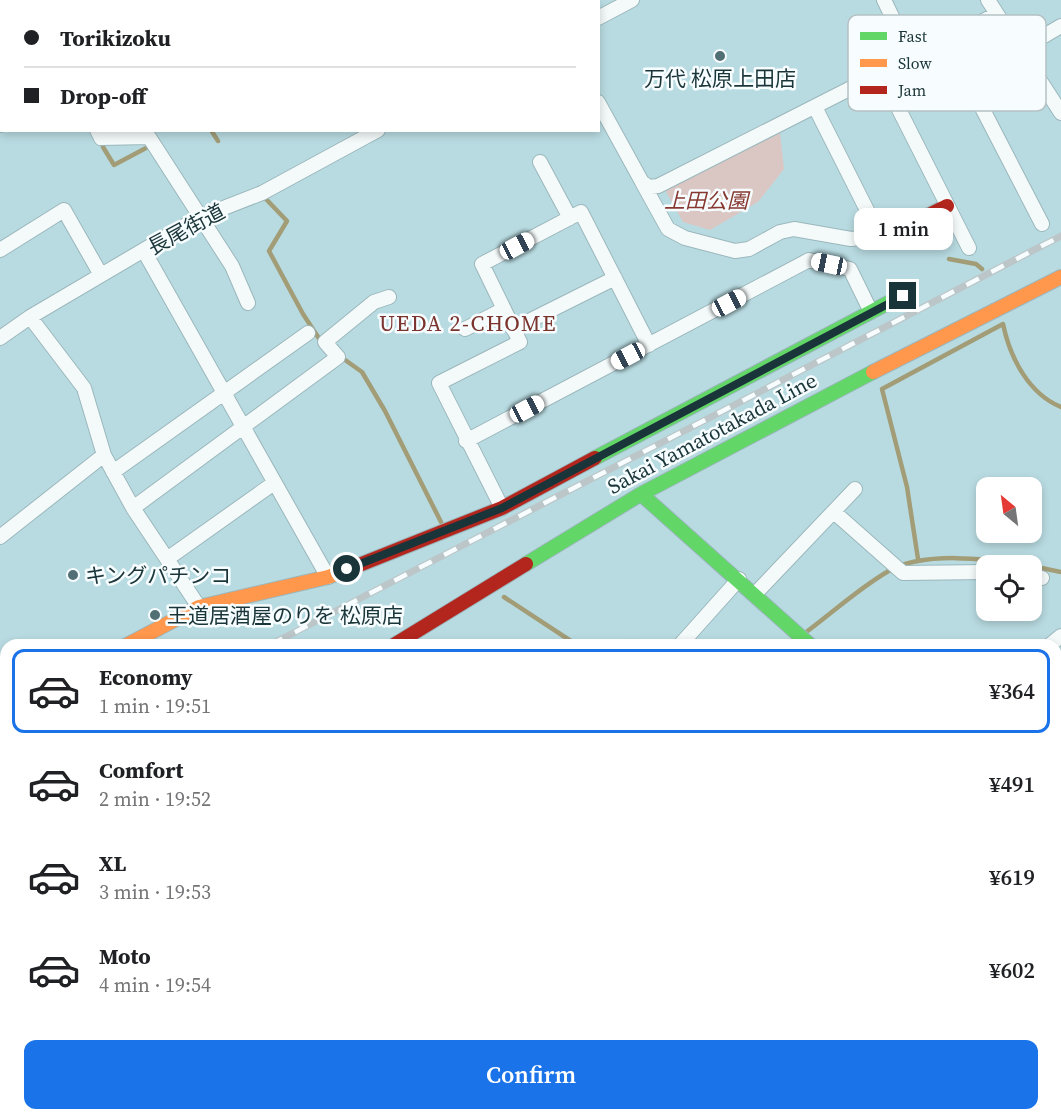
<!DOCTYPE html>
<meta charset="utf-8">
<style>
body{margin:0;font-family:"Source Serif 4","Noto Sans JP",serif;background:#f2f2f2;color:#202124;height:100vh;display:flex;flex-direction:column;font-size:22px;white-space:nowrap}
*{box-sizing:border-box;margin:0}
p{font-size:20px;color:#757577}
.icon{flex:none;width:33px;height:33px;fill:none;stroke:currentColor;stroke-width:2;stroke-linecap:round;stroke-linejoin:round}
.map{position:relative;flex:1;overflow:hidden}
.panel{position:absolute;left:0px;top:639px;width:1062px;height:482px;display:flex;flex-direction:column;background:#fff;border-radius:18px 18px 0 0;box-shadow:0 3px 9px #0003}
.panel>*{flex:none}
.banner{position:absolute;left:0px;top:0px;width:600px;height:132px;box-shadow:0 3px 9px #0003;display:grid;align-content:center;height:132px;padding:0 24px;background:#fff}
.needle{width:39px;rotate:331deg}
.controls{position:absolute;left:976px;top:477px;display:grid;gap:12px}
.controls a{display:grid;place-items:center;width:66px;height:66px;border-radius:12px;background:#fff;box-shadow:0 3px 9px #0003;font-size:30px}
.end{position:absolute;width:27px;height:27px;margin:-14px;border:8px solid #1a3539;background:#fff;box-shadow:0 0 0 3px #fff}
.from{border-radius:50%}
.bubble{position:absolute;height:42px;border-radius:12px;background:#fff;box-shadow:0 3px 9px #0003;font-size:20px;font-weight:600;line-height:42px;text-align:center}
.car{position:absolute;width:18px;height:36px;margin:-18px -9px;border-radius:8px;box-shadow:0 0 4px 2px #0007;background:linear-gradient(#fff 24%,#345 0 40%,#fff 0 76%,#345 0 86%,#fff 0)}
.banner b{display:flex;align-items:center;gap:21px;height:57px;font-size:22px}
.banner b+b{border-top:2px solid #e0e0e0}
.banner i{width:15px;height:15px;background:#202124}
ul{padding:10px 0 0;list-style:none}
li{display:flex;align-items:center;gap:18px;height:84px;margin:0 12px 9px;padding:0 12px;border:3px solid transparent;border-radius:12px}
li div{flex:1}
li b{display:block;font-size:22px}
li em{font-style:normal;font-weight:600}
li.selected{border-color:#1a73e8}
li>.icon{width:54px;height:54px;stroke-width:1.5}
.button{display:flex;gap:12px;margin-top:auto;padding:12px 24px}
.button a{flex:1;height:69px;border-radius:12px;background:#1a73e8;color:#fff;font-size:24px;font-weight:600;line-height:69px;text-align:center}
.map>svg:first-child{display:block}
.green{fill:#dac7c4}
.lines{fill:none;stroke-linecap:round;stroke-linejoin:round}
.stream{stroke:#a29d77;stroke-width:4.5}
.street-casing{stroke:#9bb7bc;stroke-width:16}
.fast-casing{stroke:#9bb7bc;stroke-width:16}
.slow-casing{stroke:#9bb7bc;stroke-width:16}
.jam-casing{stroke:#9bb7bc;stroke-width:16}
.street{stroke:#f4fafa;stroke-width:14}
.fast{stroke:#63d668;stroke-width:14}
.slow{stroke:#ff974d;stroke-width:14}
.jam{stroke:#b3261e;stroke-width:14}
.rail-casing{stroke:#bcc6c8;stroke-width:7}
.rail{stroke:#f7fdfe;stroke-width:4.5;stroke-dasharray:14;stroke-linecap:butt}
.route{stroke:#1a3539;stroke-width:8}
.poi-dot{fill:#516f74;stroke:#f7fdfe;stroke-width:2}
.labels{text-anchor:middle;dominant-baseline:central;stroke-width:5;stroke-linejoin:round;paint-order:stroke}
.poi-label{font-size:21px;fill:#1a3539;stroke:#f7fdfe;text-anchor:start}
.park-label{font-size:21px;font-style:italic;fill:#873830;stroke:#f7fdfe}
.street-label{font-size:21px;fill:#1a3539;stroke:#f7fdfe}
.neighbourhood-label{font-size:22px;letter-spacing:1.5px;fill:#7a342d;stroke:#f7fdfe}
.key{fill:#f7fdfe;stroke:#b5c1c3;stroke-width:1.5}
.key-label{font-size:16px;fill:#1a3539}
</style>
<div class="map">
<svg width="1061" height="1120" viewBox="0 0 1061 1120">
<rect width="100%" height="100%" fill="#b8dbe1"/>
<path class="green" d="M780,133l4,36 -26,33 -48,28 -27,-8 -18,-32z"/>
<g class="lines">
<path class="stream" d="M211,130l7,11
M103,147l11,18 32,-17
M266,199l21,22 -18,30 34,63 19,29
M949,259l27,5 6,5
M341,357l21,15 23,39 56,111
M918,559l-11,-72 -25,-98 121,-65c7,34 26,70 58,83
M1032,566l29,6
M504,597l73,48
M805,633c27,-20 53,-44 82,-61 34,-21 102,-14 141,-6
M624,645l8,-4 11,4
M1056,1041l5,-4
M953,1120l6,-6"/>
<defs>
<path id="street" d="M90,0l1,2
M141,0v2
M290,0l1,2
M884,0l28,58
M988,0l9,14
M22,2l2,-2
M203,2l2,-2
M0,14l2,-1
M598,18l34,-18
M947,40l95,184
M1032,43l29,-17
M0,60l2,2
M881,74l88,174
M598,102l44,80 7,5 9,-1 339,-172 64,99
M0,125l2,-1
M97,130l4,8 48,-1 83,129 16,37
M540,162l30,56
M642,182l26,47 17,9 50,13 14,-2 31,-17 14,-3 57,10 29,-3 -65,-129
M0,250l64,-40 37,65
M144,251l184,326
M30,317l54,71 20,67 29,53 66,99
M465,329l39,-20
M513,329l102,-51
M0,338l30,-21 168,-99 64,-25 116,-63
M466,441l343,-181 41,9 21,43
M113,472l195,-139
M133,508l205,-151 -13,-15 49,-40 15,-5
M502,508l-63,-125 81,-41 -38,-78 99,-52 68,133
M834,512l69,61 84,-1
M0,537l104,-82
M167,559l107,-76
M1032,576l10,2
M755,594l100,-105
M680,645l59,-66
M1050,645l11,-9
M1056,680l5,6
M0,712l6,-3
M0,819l6,7
M1056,912l5,-8
M0,1069l6,-3
M1056,1081l5,-3
M93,1114l3,6
M431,1114l5,6
M588,1114v6
M656,1114l8,6
M714,1114l8,6
M806,1114l6,6
M918,1114l5,6
M399,1120l5,-6
M475,1120l2,-6
M871,1120l9,-6"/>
<path id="fast" d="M595,458l308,-163
M641,494l169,151
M526,564l115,-70 232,-122"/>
<path id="slow" d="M546,0l1,2
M873,372l188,-95
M127,645l72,-38 129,-30 16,-6
M1056,876l5,6
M0,950l6,-4"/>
<path id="jam" d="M880,236l13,-3 54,-27
M344,571l158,-63 93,-50
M394,645l132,-81"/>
</defs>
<use href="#street" class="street-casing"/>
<use href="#fast" class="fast-casing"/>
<use href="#slow" class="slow-casing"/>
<use href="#jam" class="jam-casing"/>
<use href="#street" class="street"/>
<use href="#fast" class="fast"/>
<use href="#slow" class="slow"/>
<use href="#jam" class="jam"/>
<defs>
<path id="rail" d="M270,645l791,-409
M0,786l6,-4"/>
</defs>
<use href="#rail" class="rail-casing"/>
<use href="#rail" class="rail"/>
</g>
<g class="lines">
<path class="route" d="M347,569l155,-61 401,-212"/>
</g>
<g class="poi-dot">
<circle cx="720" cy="56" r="6"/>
<circle cx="73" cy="575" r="6"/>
<circle cx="155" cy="615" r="6"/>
</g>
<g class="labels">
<g class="poi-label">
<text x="720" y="78" text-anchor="middle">万代 松原上田店</text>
<text x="85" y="575">キングパチンコ</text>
<text x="167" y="615">王道居酒屋のりを 松原店</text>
</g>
<g class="park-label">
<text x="706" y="200">上田公園</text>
</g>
<g class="street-label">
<text transform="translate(186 229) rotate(-28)">長尾街道</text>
<text transform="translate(712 433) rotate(-28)">Sakai Yamatotakada Line</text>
</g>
<g class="neighbourhood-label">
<text x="468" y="323">UEDA 2-CHOME</text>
</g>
</g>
<rect x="848" y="15" width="198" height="96" rx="9" class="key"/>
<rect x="860" y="32" width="27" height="8" fill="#63d668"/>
<rect x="860" y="59" width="27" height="8" fill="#ff974d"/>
<rect x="860" y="86" width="27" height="8" fill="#b3261e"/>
<g class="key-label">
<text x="898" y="42">Fast</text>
<text x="898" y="69">Slow</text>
<text x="898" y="96">Jam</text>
</g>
</svg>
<div class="controls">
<a><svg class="needle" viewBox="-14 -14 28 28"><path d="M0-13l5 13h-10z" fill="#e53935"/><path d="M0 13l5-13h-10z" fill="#757577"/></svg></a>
<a><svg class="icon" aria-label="locate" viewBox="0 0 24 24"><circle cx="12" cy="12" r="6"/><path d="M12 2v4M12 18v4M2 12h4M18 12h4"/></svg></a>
</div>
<i class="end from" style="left:347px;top:569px"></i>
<i class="end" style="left:903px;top:296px"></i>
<div class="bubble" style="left:854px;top:208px;width:99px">1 min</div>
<i class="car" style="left:517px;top:246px;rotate:62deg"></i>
<i class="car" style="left:829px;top:264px;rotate:282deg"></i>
<i class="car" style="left:729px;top:303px;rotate:62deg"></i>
<i class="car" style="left:628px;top:356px;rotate:242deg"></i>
<i class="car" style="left:527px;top:409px;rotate:62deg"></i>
<div class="banner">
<b><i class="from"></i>Torikizoku</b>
<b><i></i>Drop-off</b>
</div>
<section class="panel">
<ul>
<li class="selected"><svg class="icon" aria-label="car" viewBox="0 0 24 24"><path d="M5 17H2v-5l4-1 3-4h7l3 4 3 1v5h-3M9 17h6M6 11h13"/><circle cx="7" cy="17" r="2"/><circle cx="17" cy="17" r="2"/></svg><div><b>Economy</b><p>1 min · 19:51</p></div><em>¥364</em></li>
<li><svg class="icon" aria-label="car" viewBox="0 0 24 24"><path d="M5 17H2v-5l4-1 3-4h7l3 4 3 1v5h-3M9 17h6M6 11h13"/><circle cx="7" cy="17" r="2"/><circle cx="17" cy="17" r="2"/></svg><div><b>Comfort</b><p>2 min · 19:52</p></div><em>¥491</em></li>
<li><svg class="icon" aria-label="car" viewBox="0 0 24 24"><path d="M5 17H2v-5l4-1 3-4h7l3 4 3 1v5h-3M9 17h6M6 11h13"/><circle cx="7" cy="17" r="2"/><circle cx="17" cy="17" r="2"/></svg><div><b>XL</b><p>3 min · 19:53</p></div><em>¥619</em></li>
<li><svg class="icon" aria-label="car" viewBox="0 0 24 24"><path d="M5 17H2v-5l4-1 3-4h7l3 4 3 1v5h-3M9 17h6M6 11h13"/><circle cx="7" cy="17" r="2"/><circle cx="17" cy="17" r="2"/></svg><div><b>Moto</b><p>4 min · 19:54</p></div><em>¥602</em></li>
</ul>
<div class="button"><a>Confirm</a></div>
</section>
</div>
